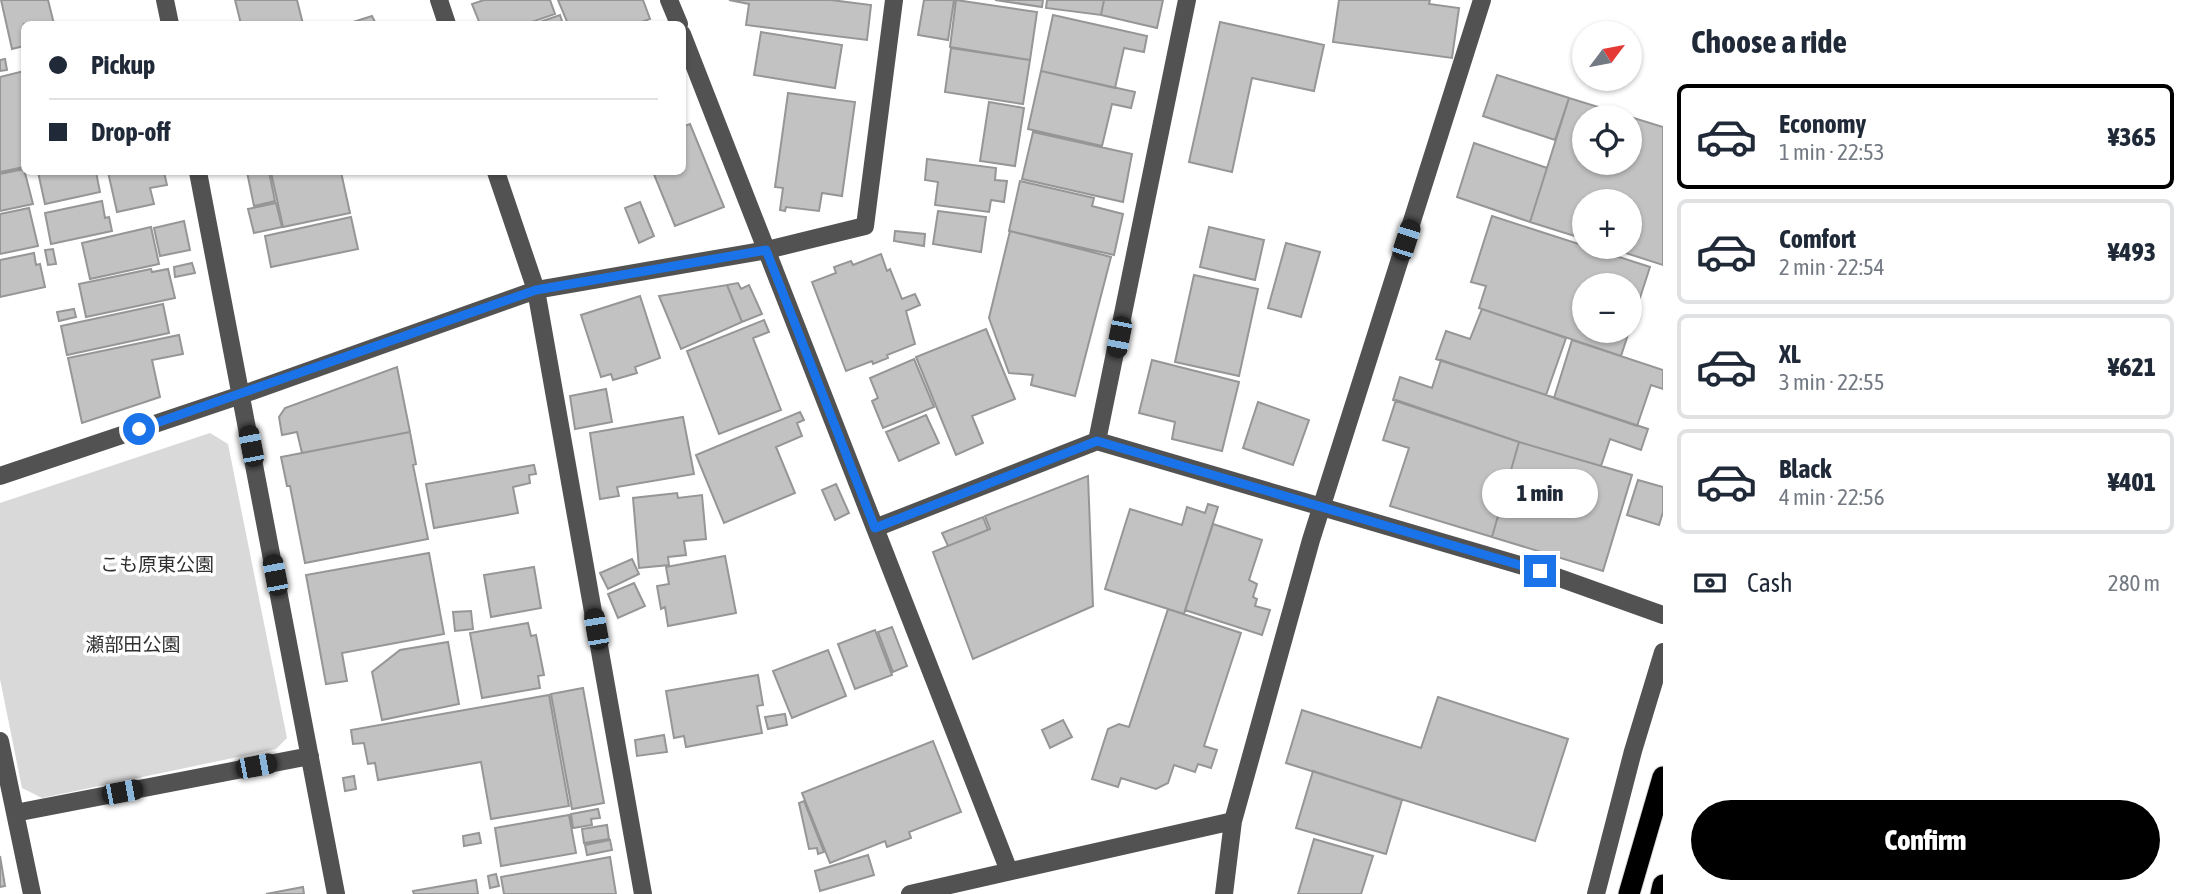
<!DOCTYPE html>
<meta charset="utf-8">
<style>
body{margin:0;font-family:"Asap Condensed","Noto Sans JP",sans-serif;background:#f2f2f3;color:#1f2937;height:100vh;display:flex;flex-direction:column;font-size:26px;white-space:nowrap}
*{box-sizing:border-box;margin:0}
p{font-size:23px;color:#747a83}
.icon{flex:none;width:38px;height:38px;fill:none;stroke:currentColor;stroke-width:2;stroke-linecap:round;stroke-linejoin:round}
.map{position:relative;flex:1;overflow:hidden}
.details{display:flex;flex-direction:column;background:#fff;width:525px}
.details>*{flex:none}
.banner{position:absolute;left:21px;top:21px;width:665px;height:154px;border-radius:10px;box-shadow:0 2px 5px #0004;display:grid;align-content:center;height:154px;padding:0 28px;background:#fff}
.needle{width:46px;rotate:58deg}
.tools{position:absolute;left:1572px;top:21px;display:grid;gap:14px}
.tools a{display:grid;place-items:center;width:70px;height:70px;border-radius:50%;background:#fff;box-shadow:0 2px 5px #0004;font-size:35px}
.end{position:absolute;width:32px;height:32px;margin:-16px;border:9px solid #1a73e8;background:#fff;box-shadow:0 0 0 4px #fff}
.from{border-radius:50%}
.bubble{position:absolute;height:49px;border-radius:24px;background:#fff;box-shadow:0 2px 5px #0004;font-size:23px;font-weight:800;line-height:49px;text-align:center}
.car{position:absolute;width:21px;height:42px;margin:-21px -10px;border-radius:9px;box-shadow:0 0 5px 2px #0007;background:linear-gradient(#222 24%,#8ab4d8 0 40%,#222 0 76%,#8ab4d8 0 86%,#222 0)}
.banner b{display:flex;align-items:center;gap:24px;height:66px;font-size:26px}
.banner b+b{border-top:2px solid #e0e1e3}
.banner i{width:18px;height:18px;background:#1f2937}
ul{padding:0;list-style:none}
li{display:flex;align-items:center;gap:21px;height:105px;margin:0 14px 10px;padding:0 14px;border:4px solid #e0e1e3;border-radius:10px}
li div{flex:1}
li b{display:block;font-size:26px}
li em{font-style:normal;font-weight:800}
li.on{border-color:#000}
li>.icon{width:63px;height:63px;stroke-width:1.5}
h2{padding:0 28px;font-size:32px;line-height:84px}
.pay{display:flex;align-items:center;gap:18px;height:77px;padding:0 28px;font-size:26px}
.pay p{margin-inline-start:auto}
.action{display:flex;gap:14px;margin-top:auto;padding:14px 28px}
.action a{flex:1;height:80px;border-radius:42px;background:#000;color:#fff;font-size:28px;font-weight:800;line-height:80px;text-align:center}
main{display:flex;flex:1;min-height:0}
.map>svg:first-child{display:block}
.green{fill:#d9d9d9}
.building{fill:#c2c2c2;stroke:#969696;stroke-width:2;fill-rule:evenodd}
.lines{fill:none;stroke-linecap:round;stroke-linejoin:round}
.highway-casing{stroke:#dbdbdb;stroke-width:23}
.minor{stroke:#525252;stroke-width:18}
.highway{stroke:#000;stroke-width:21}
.route{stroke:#1a73e8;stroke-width:9}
.labels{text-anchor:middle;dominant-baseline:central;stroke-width:7;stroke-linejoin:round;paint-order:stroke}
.park-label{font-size:19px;fill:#303030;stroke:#fff}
</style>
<main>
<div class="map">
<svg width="1663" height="894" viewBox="0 0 1663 894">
<rect width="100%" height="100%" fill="#fff"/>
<path class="green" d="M210,433l18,11 59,294 -11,11 -234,49 -20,-10 -22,-109v-176z"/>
<path class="building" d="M1,0h47l6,24h-30v22l-12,3z
M235,0h62l6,24h-62z
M484,0h66l5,14 -29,10h-46l-8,-20z
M558,0h85l7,19 -14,5h-68z
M729,0h102l40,5 -4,35 -121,-15 3,-21z
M924,0h30l-6,40 -30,-5z
M956,0l81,12 -7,48 -80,-13z
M995,0h48l-1,7z
M1047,0h57l-3,15 -55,-7z
M1104,0h59l-6,28 -56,-13z
M1339,0h91l-1,4 30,4 -7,50 -119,-16z
M560,15l3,9h-29z
M1053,15l94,21 -3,16 -20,-4 -9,40 -74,-17z
M372,16l4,8h-29z
M1220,22l104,23 -10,46 -62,-13 -20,94 -43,-10z
M761,32l81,13 -7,43 -81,-13z
M951,48l79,12 -7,44 -78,-12z
M5,59l2,11 -7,1v-11z
M24,71v96l-24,5v-95z
M1041,71l94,21 -4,16 -19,-4 -10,42 -74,-17z
M1497,75l72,23 -14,42 -72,-24z
M788,93l67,9 -13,94 -20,-3 -3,18 -33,-4 -1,4 -5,-1 3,-22 -8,-1z
M1569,98l94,29v138l-56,-18h22v-46h-45v38l-54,-17zM1584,117h45v46h-45z
M989,102l35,6 -9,58 -35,-5z
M690,124l34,83 -49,19 -22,-54h29v-45z
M1033,132l99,22 -9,48 -101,-23z
M1474,143l73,25 -17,54 -73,-25z
M927,159l69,9 -1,12 12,1 -3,21 -13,-2 -2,12 -54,-7 3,-23 -13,-2z
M24,169l9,35 -33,7v-37z
M38,172h58l4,20 -55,12z
M108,172h56l3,13 -17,3 4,16 -37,8z
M247,172h22l6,29 -21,5z
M271,172h70l9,41 -67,14z
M1020,181l74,17 -2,8 31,8 -9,41 -105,-24z
M102,201l3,17 4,-1 3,14 -61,13 -6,-31z
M640,202l14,34 -15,7 -14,-35z
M276,203l6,24 -28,6 -6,-24z
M29,208l9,38 -38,8v-40z
M938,211l48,6 -5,35 -48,-8z
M1492,216l158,51 -29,89 -142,-48 7,-22 -15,-4zM1584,285h45v46h-45z
M351,217l7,32 -87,18 -6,-31z
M184,221l6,29 -30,6 -6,-28z
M151,227l8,37 -69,15 -8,-36z
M1209,227l55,13 -9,40 -55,-13z
M895,231l30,3 -1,12 -30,-5z
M1010,231l101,26 -36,139 -44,-11 2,-10 -24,-2 -20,-55z
M1286,243l34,9 -19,65 -33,-9z
M53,249l3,15 -8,1 -3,-15z
M34,253l2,12 4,-1 5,23 -45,10v-37z
M881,254l6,17 3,-2 12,30 13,-5 5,11 -14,6 9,33 -28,11 1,3 -15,6 -1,-3 -26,10 -34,-89 24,-9 -2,-6 17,-6 2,4z
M192,263l3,10 -20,4 -1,-10z
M151,269l1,3 16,-3 7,29 -89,19 -7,-33z
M1194,275l64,14 -19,87 -64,-14z
M738,283l3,6 8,-4 13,29 -20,8 -15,-37z
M727,285l15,37 -61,27 -22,-53z
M640,296l20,62 -25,9 2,6 -24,7 -2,-6 -10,3 -20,-62z
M163,304l6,29 -102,22 -6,-29z
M74,309l2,8 -17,4 -2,-9z
M1482,309l84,29 -20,57 -110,-36 10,-28 24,8z
M764,320l5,12 -16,6 28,72 -62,24 -32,-83z
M986,329l29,70 -43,17 11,27 -27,12 -40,-98z
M179,335l4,19 -31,6 8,37 -78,26 -14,-65z
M1572,340l91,30v19l-12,-4 -14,41 -83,-28z
M914,359l20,48 -51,21 -11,-27 6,-3 -8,-20z
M1152,360l87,22 -17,69 -50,-12 3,-17 -36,-9z
M1441,360l207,69 -7,21 -31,-11 -9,27 -82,-24 -126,-42 7,-23 32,11z
M397,367l13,65 -108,21 -5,-21 -15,3 -3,-18 6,-9z
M606,389l6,33 -37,7 -5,-33z
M1396,400l123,42 -27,95 -102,-31 19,-58 -26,-8z
M1258,402l51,18 -16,45 -50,-17z
M800,412l4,8 -7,3 5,13 -26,11 19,46 -71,30 -28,-68z
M926,415l13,28 -40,18 -13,-29z
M683,417l11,57 -77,13 2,9 -19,3 -10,-66z
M410,432l6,32 -3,1 15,74 -123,24 -15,-77h-3l-6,-29z
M1519,442l113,33 -29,96 -111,-34z
M534,465l2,9 -7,1 1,8 -17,4 5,26 -84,15 -8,-44z
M1088,476l5,130 -120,53 -40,-107 57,-23 -5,-13z
M1638,480l25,7v25l-4,13 -32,-10z
M836,484l13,29 -14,7 -13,-30z
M677,493l1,5 24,-3 4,44 -22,2 2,14 -18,2 1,8 -30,3 -6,-70z
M1208,504l10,3 -34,107 -79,-25 25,-80 52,16 5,-18 18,6z
M983,517l5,13 -40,16 -6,-13z
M1213,524l49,16 -13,40 8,4 -4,13 4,2 -2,7 15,4 -8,25 -77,-25z
M429,553l15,81 -102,19 5,28 -21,3 -20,-109z
M725,556l11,57 -68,13 -3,-19 -4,2 -4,-23 12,-2 -3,-17z
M632,559l7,15 -31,15 -8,-16z
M534,567l7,41 -50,9 -7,-42z
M634,583l11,23 -27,12 -10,-24z
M1168,609l73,24 -37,113 13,4 -6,18 -13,-4 -3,8 -21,-7 -6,18 -12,6 -35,-11 -3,9 -26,-8 16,-50 11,-5 10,3z
M471,611l2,18 -18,2 -2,-19z
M528,623l3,13 5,-1 8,40 -6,1 2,12 -58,10 -12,-65z
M892,627l15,39 -14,6 -15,-40z
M875,630l17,45 -37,14 -17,-45z
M448,642l11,62 -77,16 -10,-48 28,-22z
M828,650l18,46 -54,22 -19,-47z
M758,675l5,30 -6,1 5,27 -76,14 -2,-11 -10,2 -8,-47z
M583,688l21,115 -32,6 -21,-115z
M549,695l20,111 -78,13 -10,-57 -103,18 -3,-17 -7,1 -4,-21 -11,1 -2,-14z
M1438,697l130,42 -33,102 -249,-78 16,-53 119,38z
M785,714l2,11 -19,4 -3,-12z
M1063,720l9,17 -22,11 -8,-18z
M664,735l3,17 -30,4 -2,-16z
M933,741l28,71 -52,20 2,6 -24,9 -2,-6 -55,22 -28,-70z
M1313,771l89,29 -16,54 -90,-26z
M354,776l2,13 -11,2 -2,-13z
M804,801l20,51 -6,2 -1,-6 -8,1 -10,-46z
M598,809l2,9 -9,1 1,6 -19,3 -2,-14z
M569,815l7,38 -75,13 -6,-38z
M607,825l2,14 -25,4 -2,-14z
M479,833l2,10 -17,3 -1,-10z
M1314,839l59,17 -12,38h-63z
M610,840l2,10 -25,5 -2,-10z
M868,855l6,20 -54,16 -5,-20z
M0,856l5,30 -5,1z
M610,857l6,37h-112l-3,-17z
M496,874l3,12 -9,2 -2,-12z
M476,880l2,14h-64l-1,-3z
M303,887l1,7h-38z"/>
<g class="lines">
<defs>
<path id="highway" d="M1629,894l34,-117
M1661,894l2,-9"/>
</defs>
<use href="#highway" class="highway-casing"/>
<path class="minor" d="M165,0l5,24
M439,0l8,24
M669,0l10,24
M682,34l327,837
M198,172l138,722
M496,172l40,118 107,604
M1097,441l90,-441
M0,476l241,-81 295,-105 231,-40 98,-24 29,-226
M875,528l222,-87 443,130 123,44
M0,741l32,153
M15,813l295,-57
M910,894l323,-73
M1224,894l9,-73 78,-281 171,-540
M1596,894l37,-143 30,-99"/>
<use href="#highway" class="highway"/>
</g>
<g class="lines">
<path class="route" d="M139,429l397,-139 230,-40 109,278 222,-87 443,130"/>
</g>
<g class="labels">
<g class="park-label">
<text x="157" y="564">こも原東公園</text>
<text x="133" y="644">瀬部田公園</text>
</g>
</g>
</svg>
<div class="tools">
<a><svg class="needle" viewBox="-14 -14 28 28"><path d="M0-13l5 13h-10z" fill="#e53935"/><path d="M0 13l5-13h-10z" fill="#747a83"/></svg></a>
<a><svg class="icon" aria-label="locate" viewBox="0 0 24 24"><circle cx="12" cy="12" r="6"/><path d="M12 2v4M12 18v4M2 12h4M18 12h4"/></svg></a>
<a>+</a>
<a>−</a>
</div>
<i class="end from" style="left:139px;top:429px"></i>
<i class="end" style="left:1540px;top:571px"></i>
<div class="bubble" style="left:1482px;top:469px;width:116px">1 min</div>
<i class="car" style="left:1406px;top:240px;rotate:18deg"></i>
<i class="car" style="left:1119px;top:337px;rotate:191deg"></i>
<i class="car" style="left:251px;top:446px;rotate:349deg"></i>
<i class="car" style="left:275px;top:575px;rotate:349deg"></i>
<i class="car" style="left:596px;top:629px;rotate:350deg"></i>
<i class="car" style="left:256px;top:766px;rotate:79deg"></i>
<i class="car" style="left:122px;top:792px;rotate:79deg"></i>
<div class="banner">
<b><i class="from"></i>Pickup</b>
<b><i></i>Drop-off</b>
</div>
</div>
<section class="details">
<h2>Choose a ride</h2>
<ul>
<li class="on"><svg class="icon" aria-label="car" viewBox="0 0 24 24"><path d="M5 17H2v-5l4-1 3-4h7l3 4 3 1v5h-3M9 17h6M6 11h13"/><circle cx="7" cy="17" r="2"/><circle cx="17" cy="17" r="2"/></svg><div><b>Economy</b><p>1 min · 22:53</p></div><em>¥365</em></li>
<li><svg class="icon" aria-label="car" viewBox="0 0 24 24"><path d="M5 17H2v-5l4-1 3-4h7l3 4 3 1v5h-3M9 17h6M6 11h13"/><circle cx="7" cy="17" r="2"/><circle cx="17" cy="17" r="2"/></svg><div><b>Comfort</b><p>2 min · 22:54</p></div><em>¥493</em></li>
<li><svg class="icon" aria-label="car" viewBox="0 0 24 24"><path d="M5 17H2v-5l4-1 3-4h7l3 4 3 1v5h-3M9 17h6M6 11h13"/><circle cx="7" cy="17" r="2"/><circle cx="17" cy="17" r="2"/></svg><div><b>XL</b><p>3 min · 22:55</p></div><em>¥621</em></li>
<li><svg class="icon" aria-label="car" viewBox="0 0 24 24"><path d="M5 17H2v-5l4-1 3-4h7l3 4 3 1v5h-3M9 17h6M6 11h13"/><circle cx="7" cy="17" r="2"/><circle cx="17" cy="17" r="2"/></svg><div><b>Black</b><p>4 min · 22:56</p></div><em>¥401</em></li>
</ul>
<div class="pay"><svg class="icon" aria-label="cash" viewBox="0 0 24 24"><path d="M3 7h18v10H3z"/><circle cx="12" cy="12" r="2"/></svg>Cash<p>280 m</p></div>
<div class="action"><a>Confirm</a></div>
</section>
</main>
